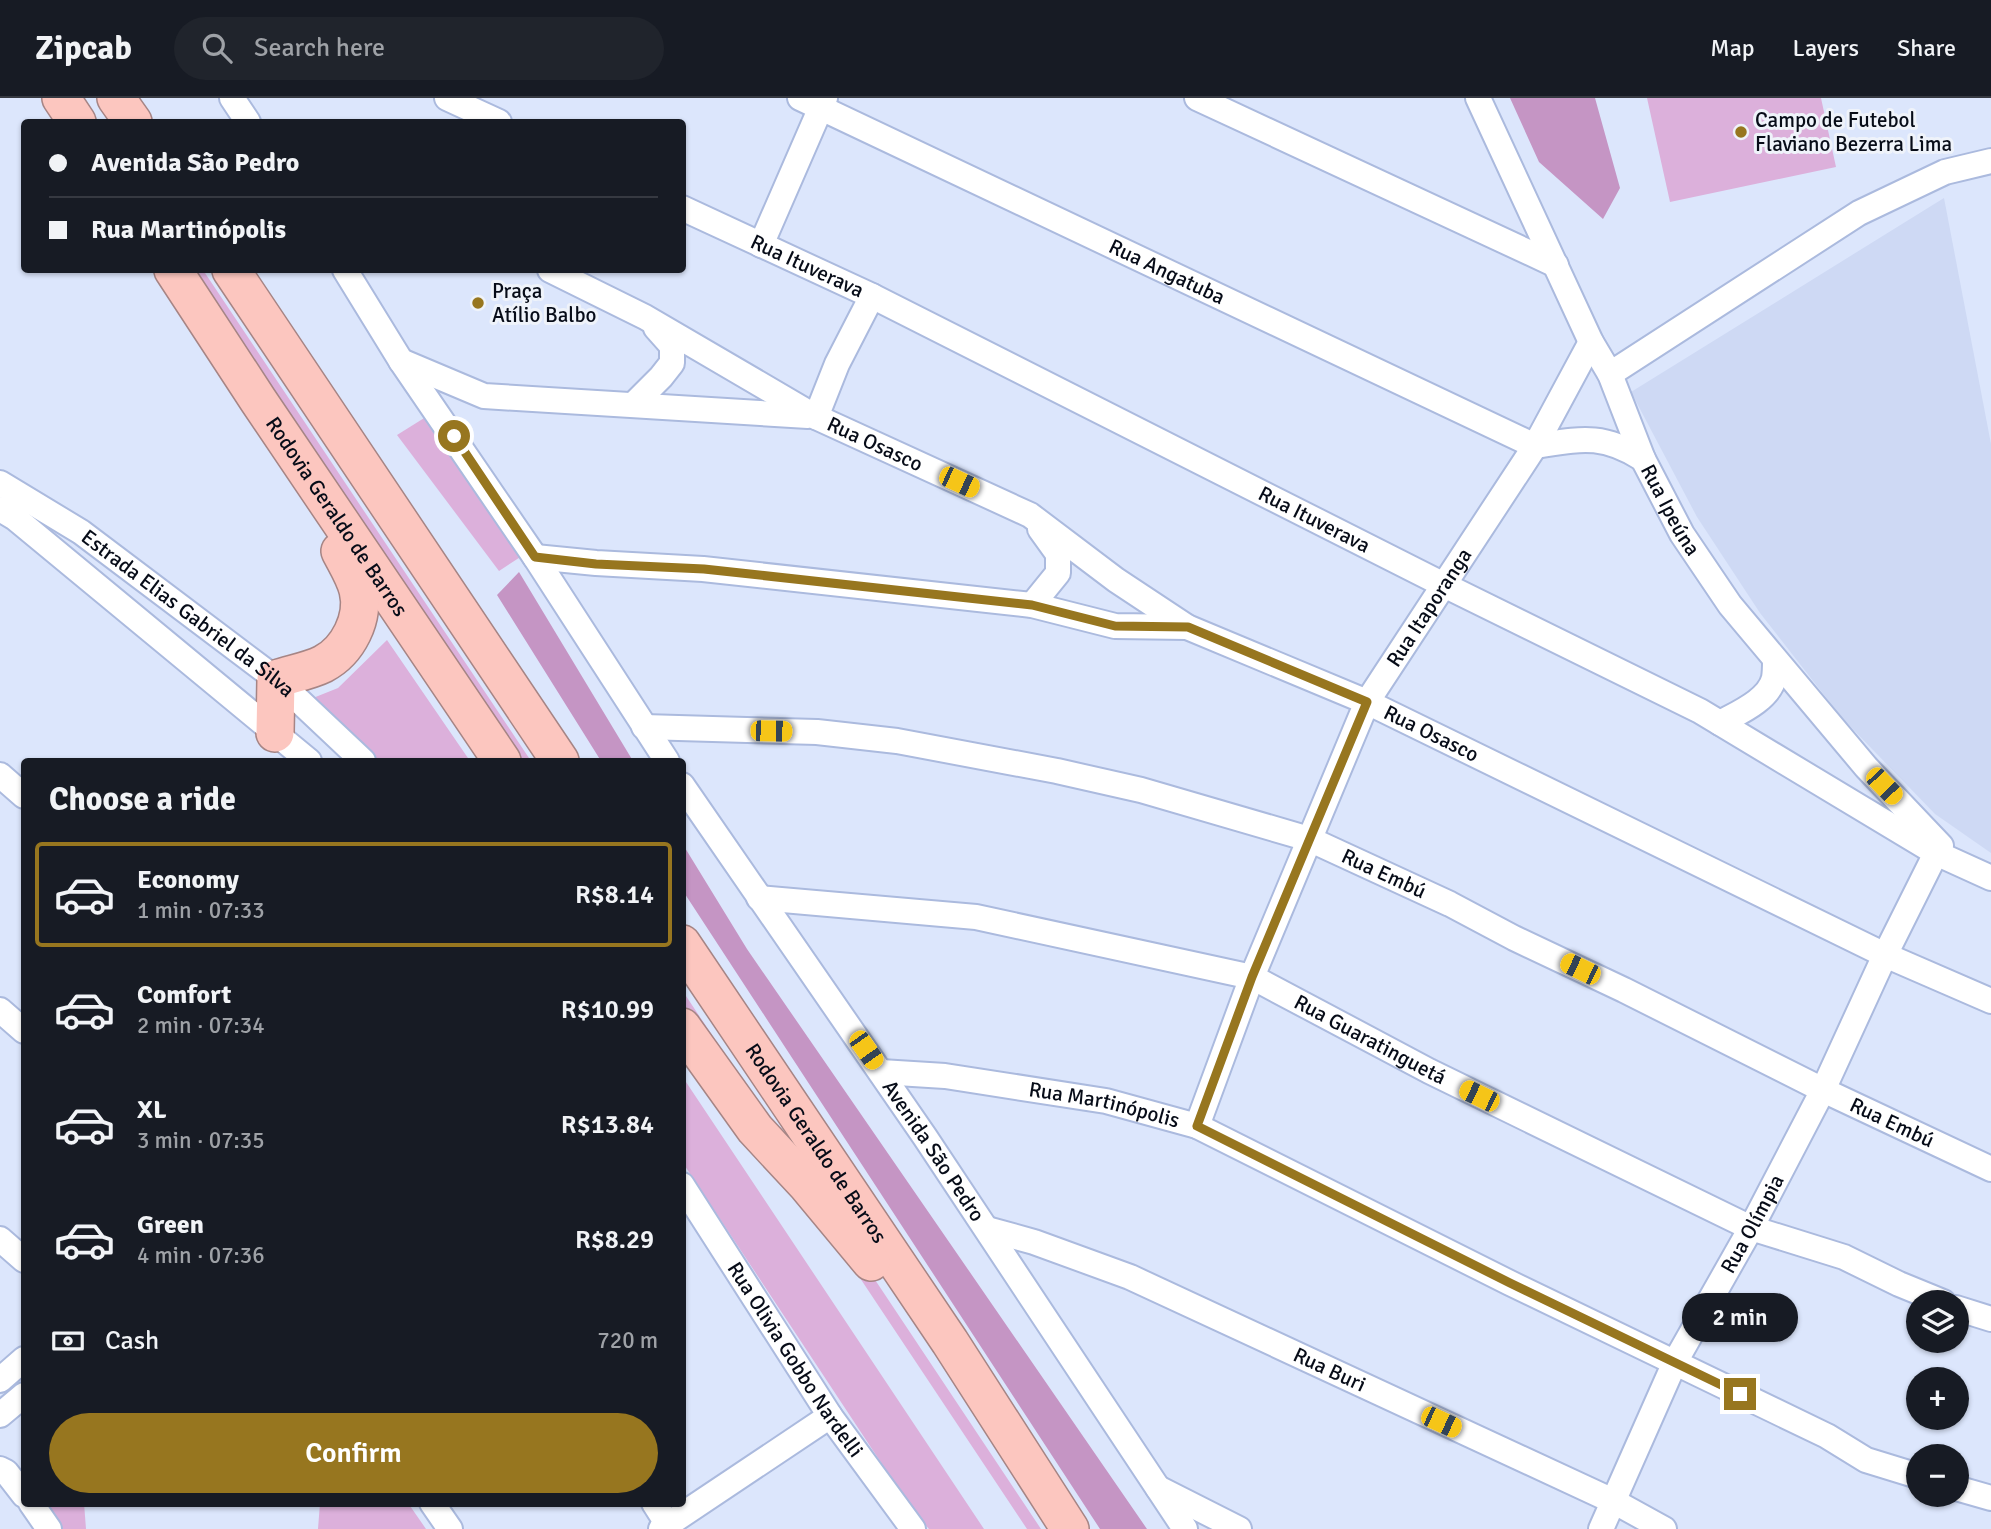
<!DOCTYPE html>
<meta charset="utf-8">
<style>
body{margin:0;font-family:Signika,sans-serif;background:#20242c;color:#f1f3f6;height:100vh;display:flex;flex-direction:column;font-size:26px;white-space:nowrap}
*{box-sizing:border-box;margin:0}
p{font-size:23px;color:#9ea1a6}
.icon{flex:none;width:38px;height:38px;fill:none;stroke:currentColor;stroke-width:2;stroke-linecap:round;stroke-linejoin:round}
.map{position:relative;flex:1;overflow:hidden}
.panel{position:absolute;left:21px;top:660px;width:665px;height:749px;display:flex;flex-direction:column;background:#171b24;border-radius:7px;box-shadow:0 2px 5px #0004}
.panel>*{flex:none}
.hud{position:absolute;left:21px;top:21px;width:665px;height:154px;border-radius:7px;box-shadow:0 2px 5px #0004;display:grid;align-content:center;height:154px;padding:0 28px;background:#171b24}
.buttons{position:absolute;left:1906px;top:1192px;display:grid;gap:14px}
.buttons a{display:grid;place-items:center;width:63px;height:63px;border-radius:50%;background:#171b24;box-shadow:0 2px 5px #0004;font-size:35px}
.end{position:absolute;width:32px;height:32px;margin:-16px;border:9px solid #97761f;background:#fff;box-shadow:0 0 0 4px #fff}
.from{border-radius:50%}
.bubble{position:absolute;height:49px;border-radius:24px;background:#171b24;box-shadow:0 2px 5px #0004;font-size:23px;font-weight:600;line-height:49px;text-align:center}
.car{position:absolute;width:21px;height:42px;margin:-21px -10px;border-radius:9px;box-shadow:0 0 5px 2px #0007;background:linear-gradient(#f5c518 24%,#345 0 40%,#f5c518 0 76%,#345 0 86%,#f5c518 0)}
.hud b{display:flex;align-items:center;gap:24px;height:66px;font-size:26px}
.hud b+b{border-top:2px solid #363941}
.hud i{width:18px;height:18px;background:#f1f3f6}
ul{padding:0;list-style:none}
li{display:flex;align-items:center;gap:21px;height:105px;margin:0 14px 10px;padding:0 14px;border:4px solid transparent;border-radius:7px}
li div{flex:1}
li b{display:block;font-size:26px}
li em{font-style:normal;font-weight:600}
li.selected{border-color:#97761f}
li>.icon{width:63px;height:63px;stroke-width:1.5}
h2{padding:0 28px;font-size:32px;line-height:84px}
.pay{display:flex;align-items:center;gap:18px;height:77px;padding:0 28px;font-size:26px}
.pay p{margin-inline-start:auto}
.primary-button{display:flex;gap:14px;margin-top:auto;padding:14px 28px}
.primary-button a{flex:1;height:80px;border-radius:42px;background:#97761f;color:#fff;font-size:28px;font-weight:600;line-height:80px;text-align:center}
header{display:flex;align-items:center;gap:42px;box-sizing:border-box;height:98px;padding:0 35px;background:#171b24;border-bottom:2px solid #363941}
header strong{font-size:33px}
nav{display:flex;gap:38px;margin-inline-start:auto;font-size:24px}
.search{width:490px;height:63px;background:#20242c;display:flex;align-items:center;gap:18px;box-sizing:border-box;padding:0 24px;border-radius:38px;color:#9ea1a6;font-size:26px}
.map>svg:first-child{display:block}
.built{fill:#ced9f4}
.green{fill:#dcb0db}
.forest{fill:#c595c4}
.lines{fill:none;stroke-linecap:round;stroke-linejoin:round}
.minor-casing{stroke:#abbade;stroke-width:28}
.highway-casing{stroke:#a68585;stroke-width:40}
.minor{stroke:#fff;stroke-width:24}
.highway{stroke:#fcc6bf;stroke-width:37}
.route{stroke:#97761f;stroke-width:9}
.poi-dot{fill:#97761f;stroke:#eff3fa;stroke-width:2.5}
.labels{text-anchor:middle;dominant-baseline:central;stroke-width:6;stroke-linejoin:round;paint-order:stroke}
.poi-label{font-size:21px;fill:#070c18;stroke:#eff3fa;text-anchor:start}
.street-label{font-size:21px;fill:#070c18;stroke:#eff3fa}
</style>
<header>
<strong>Zipcab</strong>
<div class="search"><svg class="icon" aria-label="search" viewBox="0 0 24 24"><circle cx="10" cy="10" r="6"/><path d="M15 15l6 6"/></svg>Search here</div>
<nav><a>Map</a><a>Layers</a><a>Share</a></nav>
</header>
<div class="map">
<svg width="1991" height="1431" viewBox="0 0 1991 1431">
<rect width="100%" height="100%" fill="#dce6fc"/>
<path class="built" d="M1944,100l47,246v409l-56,-39 -93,-96 -82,-105 -63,-96 -66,-125z"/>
<path class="green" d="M1647,0h174l15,69 -166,35z
M188,172h15l328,491h-15z
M429,317l96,139 -26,17 -102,-136z
M387,542l83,121h-107l-55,-61 30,-12z
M682,892l359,539h-14l-344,-517z
M682,978l302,453h-55l-18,-21 -228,-345z
M45,1405h39l2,26h-23z
M320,1405h88l18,26h-108z"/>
<path class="forest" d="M1510,0h85l25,90 -17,31 -64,-57z
M519,474l114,189h-32l-104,-166z
M682,745l65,106 400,580h-47l-417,-638z"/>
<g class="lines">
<defs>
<g id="minor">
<path d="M232,0l16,24"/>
<path d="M447,0l52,24"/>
<path id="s1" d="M800,0l735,348c46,-7 67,-13 108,13"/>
<path d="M1197,0l359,167"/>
<path id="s2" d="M1478,0l113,244 19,32 33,85 39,75 48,71 136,162 75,79"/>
<path id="s3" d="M682,110l190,88 572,289 256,126 236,142 55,25"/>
<path d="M761,147l64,-147"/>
<path d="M345,172l56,91 134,196 132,204"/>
<path id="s4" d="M550,172l95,47 171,100 214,98 86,65 71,47 180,75 518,253 106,46"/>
<path d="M401,263l83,35 324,20"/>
<path d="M1610,276l249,-161 86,-41 46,-11"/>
<path d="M634,306l27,-27 11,-14v-17l-16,-18"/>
<path d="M816,319l21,-53 35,-68"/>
<path id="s5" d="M0,385l81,49 195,147 87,82"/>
<path d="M0,411l15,9 294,243"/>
<path d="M535,459l61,6 107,6 329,36 83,21 72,1"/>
<path d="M1032,507l26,-32v-19l-18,-25"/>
<path d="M1720,625c18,-10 49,-23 54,-45 1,-6 1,-12 1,-17"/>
<path id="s6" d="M644,629l173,5 80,9 160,30 84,19 168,49 141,65 64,34 110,52 199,100 168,79"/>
<path d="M0,677l24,21"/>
<path id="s7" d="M682,687l243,352 260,392"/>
<path id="s8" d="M759,800l217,19 276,60 177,94 322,157 93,29 55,27 44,18"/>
<path d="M0,912l24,21"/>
<path id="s9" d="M881,974l64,4 161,25 91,25 313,157 317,153 39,24 52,16"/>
<path id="s10" d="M1197,1028l55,-149 115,-275 168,-256 56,-104"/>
<path id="s11" d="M682,1087l148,231 83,113"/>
<path id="s12" d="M987,1131l47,13 96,35 485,225 49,27"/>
<path d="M0,1141l24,21"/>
<path d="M1956,1210l35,11"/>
<path d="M0,1282l24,-21"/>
<path d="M0,1317l24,-20"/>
<path d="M0,1371l6,3 18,23"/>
<path d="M1158,1390l81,41"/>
<path d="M1956,1390l35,10"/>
<path d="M31,1405l18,26"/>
<path d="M432,1405l18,26"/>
<path d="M654,1405l14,22"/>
<path d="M661,1431l169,-113"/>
<path id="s13" d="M1601,1431l74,-167 76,-134 72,-138 62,-135 51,-102"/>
</g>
<g id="highway">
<path d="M61,0l16,24"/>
<path d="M116,0l17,24"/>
<path id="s14" d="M173,172l85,130 244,361"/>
<path d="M231,172l329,491"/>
<path d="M275,635l1,-54c15,-5 33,-8 47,-15 25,-13 42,-46 35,-74 -3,-13 -12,-27 -18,-39"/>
<path id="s15" d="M682,846l268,398 120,187"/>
<path d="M682,929l73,102 52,56 64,77"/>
</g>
</defs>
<use href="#minor" class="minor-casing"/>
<use href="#highway" class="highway-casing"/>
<use href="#minor" class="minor"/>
<use href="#highway" class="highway"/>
</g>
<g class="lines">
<path class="route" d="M454,338l81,121 61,7 108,5 328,36 83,21 73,1 179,75 -115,275 -55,149 313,157 230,111"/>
</g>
<g class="poi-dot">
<circle cx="1741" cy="34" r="7"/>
<circle cx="478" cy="205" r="7"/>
</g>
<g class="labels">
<g class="poi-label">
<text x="1755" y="22">Campo de Futebol<tspan x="1755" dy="24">Flaviano Bezerra Lima</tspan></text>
<text x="492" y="193">Praça<tspan x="492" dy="24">Atílio Balbo</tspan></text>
</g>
<g class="street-label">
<text stroke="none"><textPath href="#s3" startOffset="138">Rua Ituverava</textPath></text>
<text stroke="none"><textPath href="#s1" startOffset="406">Rua Angatuba</textPath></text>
<text stroke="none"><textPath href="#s4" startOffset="369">Rua Osasco</textPath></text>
<text stroke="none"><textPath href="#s2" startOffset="455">Rua Ipeúna</textPath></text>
<text stroke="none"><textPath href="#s14" startOffset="296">Rodovia Geraldo de Barros</textPath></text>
<text stroke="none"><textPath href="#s3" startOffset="705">Rua Ituverava</textPath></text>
<text stroke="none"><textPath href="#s10" startOffset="570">Rua Itaporanga</textPath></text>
<text stroke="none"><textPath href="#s5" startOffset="229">Estrada Elias Gabriel da Silva</textPath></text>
<text stroke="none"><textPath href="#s4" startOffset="999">Rua Osasco</textPath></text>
<text stroke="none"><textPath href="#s6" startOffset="760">Rua Embú</textPath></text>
<text stroke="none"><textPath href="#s8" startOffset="634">Rua Guaratinguetá</textPath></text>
<text stroke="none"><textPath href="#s9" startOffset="226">Rua Martinópolis</textPath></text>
<text stroke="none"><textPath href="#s6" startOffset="1326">Rua Embú</textPath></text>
<text stroke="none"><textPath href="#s15" startOffset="240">Rodovia Geraldo de Barros</textPath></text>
<text stroke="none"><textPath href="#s7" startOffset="444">Avenida São Pedro</textPath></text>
<text stroke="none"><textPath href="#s13" startOffset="341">Rua Olímpia</textPath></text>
<text stroke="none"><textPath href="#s11" startOffset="208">Rua Olivia Gobbo Nardelli</textPath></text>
<text stroke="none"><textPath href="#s12" startOffset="371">Rua Buri</textPath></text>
</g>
</g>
</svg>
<div class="buttons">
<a><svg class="icon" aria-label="layers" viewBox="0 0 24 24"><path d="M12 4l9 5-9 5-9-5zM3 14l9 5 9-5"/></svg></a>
<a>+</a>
<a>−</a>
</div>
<i class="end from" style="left:454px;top:338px"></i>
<i class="end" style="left:1740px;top:1296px"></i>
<div class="bubble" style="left:1682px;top:1195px;width:116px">2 min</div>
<i class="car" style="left:959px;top:384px;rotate:115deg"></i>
<i class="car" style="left:771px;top:633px;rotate:91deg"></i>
<i class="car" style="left:1884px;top:688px;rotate:136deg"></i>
<i class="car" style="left:1580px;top:871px;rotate:296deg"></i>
<i class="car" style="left:866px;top:952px;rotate:145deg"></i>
<i class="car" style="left:1479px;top:998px;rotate:296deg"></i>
<i class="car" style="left:1441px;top:1324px;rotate:115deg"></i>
<div class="hud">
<b><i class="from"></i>Avenida São Pedro</b>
<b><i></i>Rua Martinópolis</b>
</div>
<section class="panel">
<h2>Choose a ride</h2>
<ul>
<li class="selected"><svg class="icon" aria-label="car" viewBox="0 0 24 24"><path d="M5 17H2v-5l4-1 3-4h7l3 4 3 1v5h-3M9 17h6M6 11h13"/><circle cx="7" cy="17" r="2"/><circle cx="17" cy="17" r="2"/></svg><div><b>Economy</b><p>1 min · 07:33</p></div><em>R$8.14</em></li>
<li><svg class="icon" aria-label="car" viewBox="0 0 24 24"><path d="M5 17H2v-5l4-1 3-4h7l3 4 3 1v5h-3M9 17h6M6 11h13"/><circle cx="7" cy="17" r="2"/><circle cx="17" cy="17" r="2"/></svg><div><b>Comfort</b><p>2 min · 07:34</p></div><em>R$10.99</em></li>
<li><svg class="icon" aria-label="car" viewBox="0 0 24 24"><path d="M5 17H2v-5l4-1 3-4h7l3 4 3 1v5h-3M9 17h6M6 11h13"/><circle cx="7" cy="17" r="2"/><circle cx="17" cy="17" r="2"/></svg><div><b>XL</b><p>3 min · 07:35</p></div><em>R$13.84</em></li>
<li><svg class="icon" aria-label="car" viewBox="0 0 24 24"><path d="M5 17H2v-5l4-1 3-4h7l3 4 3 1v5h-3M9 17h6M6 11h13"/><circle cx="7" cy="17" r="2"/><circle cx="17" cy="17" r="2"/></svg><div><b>Green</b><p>4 min · 07:36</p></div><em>R$8.29</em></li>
</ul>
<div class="pay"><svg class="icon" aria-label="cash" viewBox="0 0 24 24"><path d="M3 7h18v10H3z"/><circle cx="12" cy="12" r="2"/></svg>Cash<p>720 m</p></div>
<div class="primary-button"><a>Confirm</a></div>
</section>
</div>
